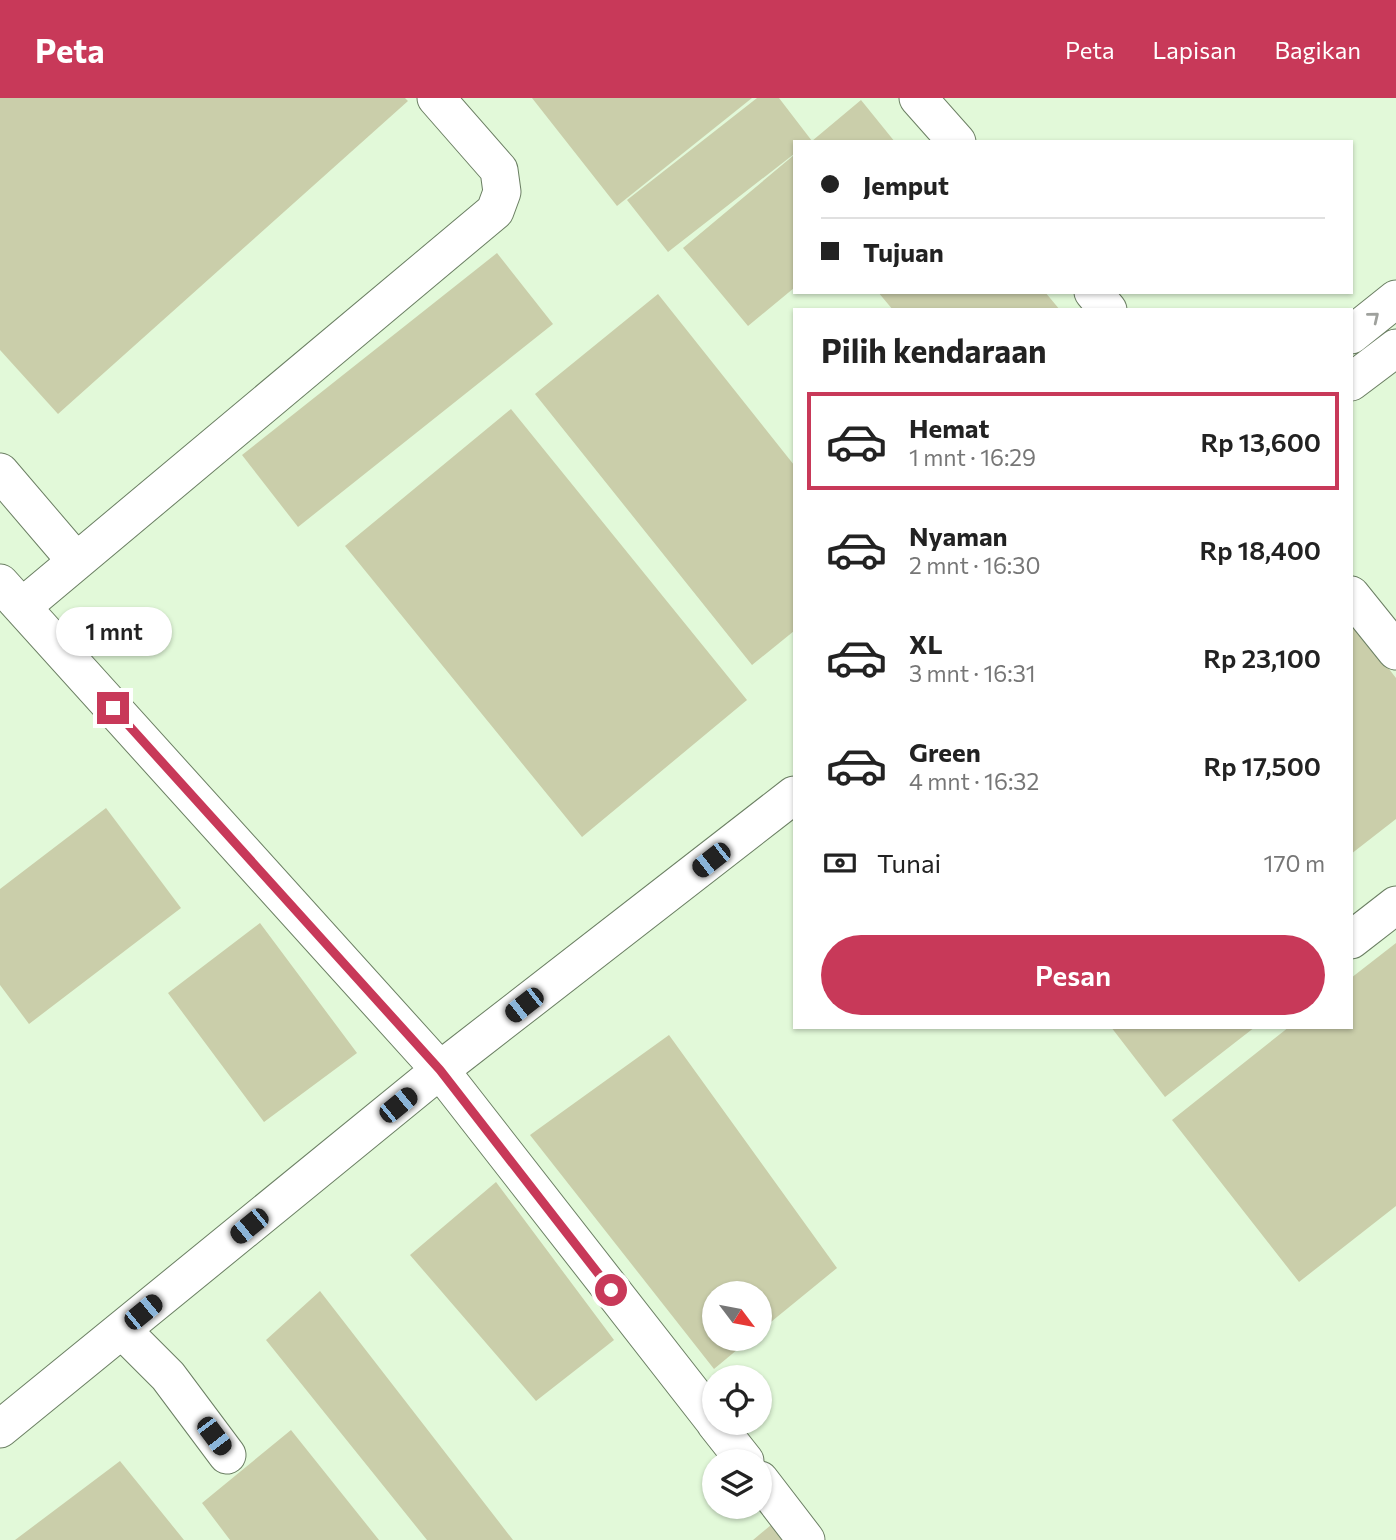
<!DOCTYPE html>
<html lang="id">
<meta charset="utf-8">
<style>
body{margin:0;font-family:Commissioner,sans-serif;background:#f2f2f2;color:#222;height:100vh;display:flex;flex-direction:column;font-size:26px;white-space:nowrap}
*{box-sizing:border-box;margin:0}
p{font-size:23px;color:#767676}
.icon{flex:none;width:38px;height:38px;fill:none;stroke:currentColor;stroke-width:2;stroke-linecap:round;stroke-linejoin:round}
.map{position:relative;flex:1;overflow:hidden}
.panel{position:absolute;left:793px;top:210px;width:560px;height:721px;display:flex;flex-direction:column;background:#fff;border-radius:0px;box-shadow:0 2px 5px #0004}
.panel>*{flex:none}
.hud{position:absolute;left:793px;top:42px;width:560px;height:154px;border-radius:0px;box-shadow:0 2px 5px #0004;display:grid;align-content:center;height:154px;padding:0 28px;background:#fff}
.needle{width:46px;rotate:122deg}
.tools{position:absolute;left:702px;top:1183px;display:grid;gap:14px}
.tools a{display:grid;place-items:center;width:70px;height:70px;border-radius:50%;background:#fff;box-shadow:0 2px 5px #0004;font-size:35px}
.end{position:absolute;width:32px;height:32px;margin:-16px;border:9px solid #c83959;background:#fff;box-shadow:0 0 0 4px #fff}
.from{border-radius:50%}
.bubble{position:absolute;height:49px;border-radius:24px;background:#fff;box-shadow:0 2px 5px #0004;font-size:23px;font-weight:600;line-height:49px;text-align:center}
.car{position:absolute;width:21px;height:42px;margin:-21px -10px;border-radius:9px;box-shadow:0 0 5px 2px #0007;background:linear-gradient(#222 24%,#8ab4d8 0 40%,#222 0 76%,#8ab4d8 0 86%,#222 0)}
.hud b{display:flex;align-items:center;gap:24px;height:66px;font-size:26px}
.hud b+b{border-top:2px solid #e0e0e0}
.hud i{width:18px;height:18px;background:#222}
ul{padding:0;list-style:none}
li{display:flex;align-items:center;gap:21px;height:98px;margin:0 14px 10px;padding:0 14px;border:4px solid transparent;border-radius:0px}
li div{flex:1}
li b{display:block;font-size:26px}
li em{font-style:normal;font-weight:600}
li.active{border-color:#c83959}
li>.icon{width:63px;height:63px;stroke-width:1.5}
h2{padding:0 28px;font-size:32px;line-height:84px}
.pay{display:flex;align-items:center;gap:18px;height:77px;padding:0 28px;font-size:26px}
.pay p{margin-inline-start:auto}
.button{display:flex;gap:14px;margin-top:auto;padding:14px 28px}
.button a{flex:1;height:80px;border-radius:42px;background:#c83959;color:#fff;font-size:28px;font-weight:600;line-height:80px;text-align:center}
header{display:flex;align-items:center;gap:42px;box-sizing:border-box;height:98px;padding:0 35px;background:#c83959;color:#fff}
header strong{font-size:33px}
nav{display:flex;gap:38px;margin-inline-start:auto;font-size:24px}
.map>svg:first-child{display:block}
.building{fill:#caceaa}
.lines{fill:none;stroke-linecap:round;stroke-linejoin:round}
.minor-casing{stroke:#6b7f63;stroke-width:39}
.minor{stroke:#fff;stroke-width:37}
.oneway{stroke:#9fa19d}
.route{stroke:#c83959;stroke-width:9}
</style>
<header>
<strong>Peta</strong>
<nav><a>Peta</a><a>Lapisan</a><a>Bagikan</a></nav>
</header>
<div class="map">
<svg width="1396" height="1442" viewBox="0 0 1396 1442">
<rect width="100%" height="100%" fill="#e2f9d9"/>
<path class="building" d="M0,0h405l3,3 -350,313 -58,-64z
M532,0h220l-135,108z
M757,0h22l33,43 49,-41 34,42h-101v12l-126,98 -41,-52z
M794,57v133l-46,38 -65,-78z
M497,155l56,71 -255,203 -56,-72z
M878,194h167l15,18h-167z
M658,196l136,171v166l-42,34 -217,-271z
M511,311l236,291 -165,137 -237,-291z
M1351,522l45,58v141l-45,35z
M106,710l75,100 -152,116 -29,-39v-96z
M260,825l97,130 -93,69 -96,-129z
M1396,845v263l-97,76 -127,-162 117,-93h62v-49z
M1111,929h144l-90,70z
M669,937l168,233 -77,63v-38h-46v46h36l-36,30 -184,-234z
M496,1084l118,158 -78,61 -126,-146z
M320,1193l193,249h-86l-161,-200z
M291,1332l88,110h-149l-28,-37z
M120,1363l64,79h-169z
M783,1417l19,25h-49z"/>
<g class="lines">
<defs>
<path id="minor" d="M918,0l39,44
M1093,194l15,18
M1351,237l45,-36
M1351,284l45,-34
M0,374l76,89
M0,485l440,487 274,351
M1351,497l45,56
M22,509l473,-396 7,-19 -3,-22 -63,-72
M1351,842l45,-35
M122,1232l46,46 59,79
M715,1325l30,38
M0,1331l440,-359 354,-275
M760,1382l46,60"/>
</defs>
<use href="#minor" class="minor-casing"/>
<use href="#minor" class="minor"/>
</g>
<defs><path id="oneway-chevron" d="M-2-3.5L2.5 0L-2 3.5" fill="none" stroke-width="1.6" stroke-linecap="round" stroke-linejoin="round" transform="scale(1.75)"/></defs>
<use class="oneway" href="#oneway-chevron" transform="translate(1374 219) rotate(-39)"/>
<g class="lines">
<path class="route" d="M113,610l327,362 171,220"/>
</g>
</svg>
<div class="tools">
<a><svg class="needle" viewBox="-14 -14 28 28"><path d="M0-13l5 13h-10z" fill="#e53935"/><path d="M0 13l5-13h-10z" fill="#767676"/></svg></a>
<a><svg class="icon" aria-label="locate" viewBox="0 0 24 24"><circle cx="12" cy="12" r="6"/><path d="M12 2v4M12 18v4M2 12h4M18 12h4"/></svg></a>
<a><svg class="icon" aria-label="layers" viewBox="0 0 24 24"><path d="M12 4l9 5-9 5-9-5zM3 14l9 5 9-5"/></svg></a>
</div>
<i class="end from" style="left:611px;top:1192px"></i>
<i class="end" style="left:113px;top:610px"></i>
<div class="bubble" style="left:56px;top:509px;width:116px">1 mnt</div>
<i class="car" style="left:711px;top:762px;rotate:232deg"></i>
<i class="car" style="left:524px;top:907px;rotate:232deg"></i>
<i class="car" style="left:398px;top:1007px;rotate:51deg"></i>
<i class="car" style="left:249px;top:1128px;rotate:231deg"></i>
<i class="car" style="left:143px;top:1214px;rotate:51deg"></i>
<i class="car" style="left:214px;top:1338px;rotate:143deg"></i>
<div class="hud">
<b><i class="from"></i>Jemput</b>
<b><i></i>Tujuan</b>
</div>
<section class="panel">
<h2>Pilih kendaraan</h2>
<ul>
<li class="active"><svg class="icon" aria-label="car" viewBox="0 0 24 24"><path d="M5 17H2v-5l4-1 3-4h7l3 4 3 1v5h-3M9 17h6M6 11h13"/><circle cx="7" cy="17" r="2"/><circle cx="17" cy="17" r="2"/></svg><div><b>Hemat</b><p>1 mnt · 16:29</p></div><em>Rp 13,600</em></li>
<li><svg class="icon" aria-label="car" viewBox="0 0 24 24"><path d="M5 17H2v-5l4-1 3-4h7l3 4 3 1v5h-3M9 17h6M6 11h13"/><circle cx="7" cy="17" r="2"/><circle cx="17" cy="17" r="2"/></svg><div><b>Nyaman</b><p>2 mnt · 16:30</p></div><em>Rp 18,400</em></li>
<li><svg class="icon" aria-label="car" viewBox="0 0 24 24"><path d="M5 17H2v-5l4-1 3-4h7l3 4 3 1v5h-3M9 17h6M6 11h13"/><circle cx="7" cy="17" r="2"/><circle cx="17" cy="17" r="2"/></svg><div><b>XL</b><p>3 mnt · 16:31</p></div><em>Rp 23,100</em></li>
<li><svg class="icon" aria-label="car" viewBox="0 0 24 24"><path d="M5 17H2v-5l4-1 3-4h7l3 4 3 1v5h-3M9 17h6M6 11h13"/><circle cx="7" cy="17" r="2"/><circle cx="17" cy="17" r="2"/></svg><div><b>Green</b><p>4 mnt · 16:32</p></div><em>Rp 17,500</em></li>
</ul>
<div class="pay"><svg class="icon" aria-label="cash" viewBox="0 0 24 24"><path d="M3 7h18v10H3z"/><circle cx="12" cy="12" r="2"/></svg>Tunai<p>170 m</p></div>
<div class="button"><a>Pesan</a></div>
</section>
</div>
